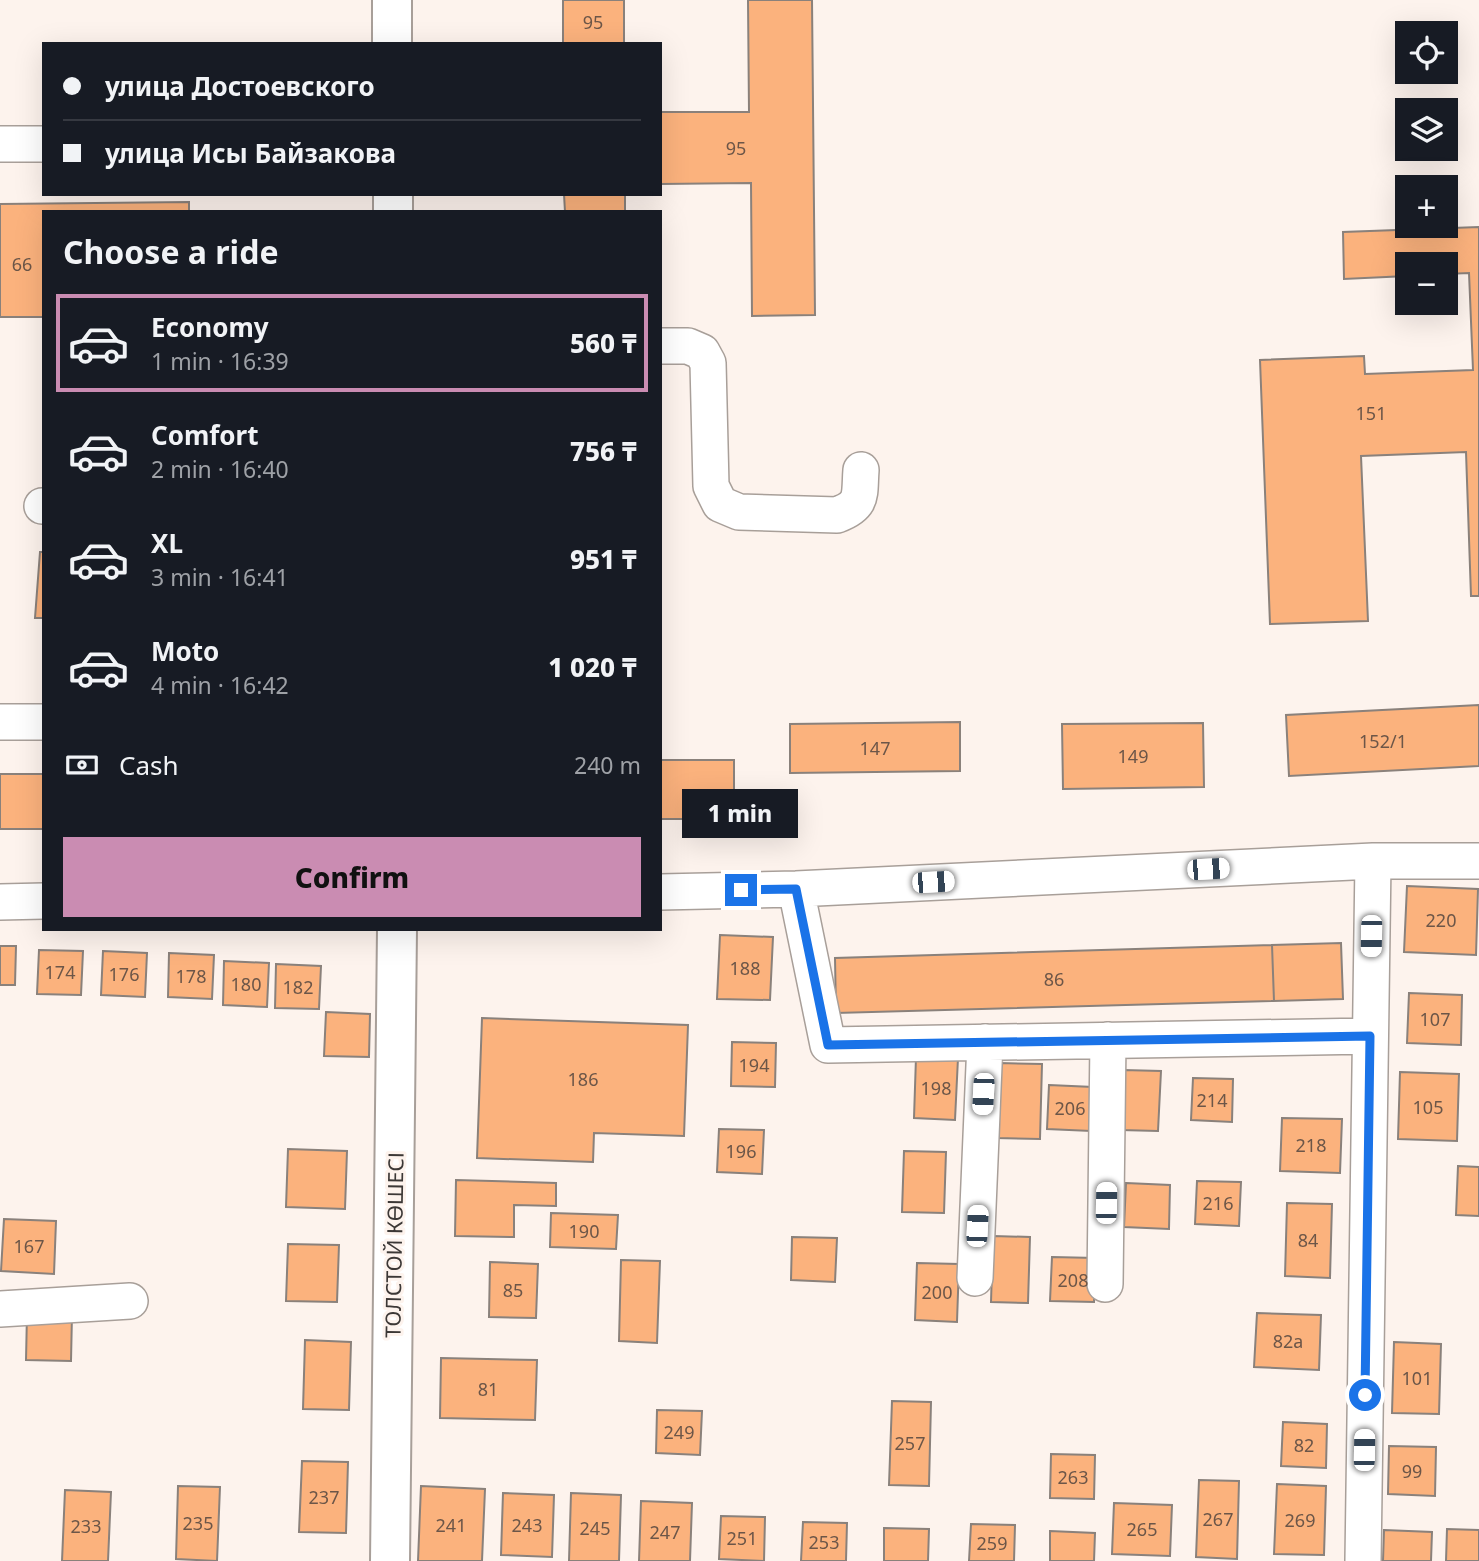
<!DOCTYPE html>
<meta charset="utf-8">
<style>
body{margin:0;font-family:"Noto Sans",sans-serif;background:#242831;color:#f1f3f6;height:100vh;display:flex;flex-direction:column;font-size:26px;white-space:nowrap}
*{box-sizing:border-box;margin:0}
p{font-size:23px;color:#9ea1a6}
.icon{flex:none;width:38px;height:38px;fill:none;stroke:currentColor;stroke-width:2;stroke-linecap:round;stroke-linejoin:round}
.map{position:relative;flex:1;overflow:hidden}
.side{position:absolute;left:42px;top:210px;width:620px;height:721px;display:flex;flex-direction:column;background:#171b24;border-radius:0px;box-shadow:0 7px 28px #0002}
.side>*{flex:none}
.hud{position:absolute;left:42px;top:42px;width:620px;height:154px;border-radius:0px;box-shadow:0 7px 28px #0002;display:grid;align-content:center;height:154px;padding:0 21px;background:#171b24}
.buttons{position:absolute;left:1395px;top:21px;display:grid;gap:14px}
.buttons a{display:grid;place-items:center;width:63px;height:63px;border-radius:0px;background:#171b24;box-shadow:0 7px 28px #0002;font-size:35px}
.end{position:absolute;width:32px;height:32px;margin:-16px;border:9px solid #1a73e8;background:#fff;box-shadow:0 0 0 4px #fff}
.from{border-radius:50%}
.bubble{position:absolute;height:49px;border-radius:0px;background:#171b24;box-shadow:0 7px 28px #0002;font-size:23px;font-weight:800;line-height:49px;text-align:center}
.car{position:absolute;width:21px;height:42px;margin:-21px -10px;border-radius:9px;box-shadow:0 0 5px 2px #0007;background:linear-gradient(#fff 24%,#345 0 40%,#fff 0 76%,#345 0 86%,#fff 0)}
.hud b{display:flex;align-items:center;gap:24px;height:66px;font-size:26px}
.hud b+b{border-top:2px solid #363941}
.hud i{width:18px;height:18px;background:#f1f3f6}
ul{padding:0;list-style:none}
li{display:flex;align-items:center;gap:21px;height:98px;margin:0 14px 10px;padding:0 7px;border:4px solid transparent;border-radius:0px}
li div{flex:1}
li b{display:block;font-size:26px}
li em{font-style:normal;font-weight:800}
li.active{border-color:#ca8cb2}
li>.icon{width:63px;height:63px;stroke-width:1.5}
h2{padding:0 21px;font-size:32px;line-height:84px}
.pay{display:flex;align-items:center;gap:18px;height:77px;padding:0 21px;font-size:26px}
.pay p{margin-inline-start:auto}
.action{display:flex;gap:14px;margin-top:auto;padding:14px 21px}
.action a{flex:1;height:80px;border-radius:0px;background:#ca8cb2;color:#111;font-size:28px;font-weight:800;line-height:80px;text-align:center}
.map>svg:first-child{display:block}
.building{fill:#fbb27d;stroke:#8a817b;stroke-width:2}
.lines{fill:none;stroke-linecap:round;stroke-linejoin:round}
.minor-casing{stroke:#a89f99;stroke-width:38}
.major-casing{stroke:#a89f99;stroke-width:42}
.minor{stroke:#fff;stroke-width:35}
.major{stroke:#fff;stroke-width:38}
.route{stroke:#1a73e8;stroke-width:9}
.labels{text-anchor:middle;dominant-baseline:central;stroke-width:6;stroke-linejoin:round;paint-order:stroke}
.number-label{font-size:18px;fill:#6c5648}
.street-label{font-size:21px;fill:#3c3836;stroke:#fdf3ed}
</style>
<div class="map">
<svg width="1479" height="1561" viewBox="0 0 1479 1561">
<rect width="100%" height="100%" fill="#fdf3ed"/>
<path class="building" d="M563,0h61v44h-61z
M748,0h64l3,315 -63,1 -1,-133 -91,1v-72h89z
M564,194h61v18h-60z
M189,202v10h-145v105h-44v-113z
M1479,227v369h-8l-5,-144 -105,4 7,165 -98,3 -10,-264 104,-4 1,18 108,-4 -4,-97 -23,1v-10h-39v12l-63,3 -1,-47z
M40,552h4v66h-9z
M1479,705v61l-190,10 -3,-61z
M960,722v49l-170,2v-49z
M1203,723l1,64 -141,2 -1,-65z
M660,760h74v59h-74z
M0,774h44v55h-44z
M1407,886l71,3 -2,66 -72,-3z
M720,935l53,2 -3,63 -53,-1z
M1341,943l2,56 -69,2 -2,-56z
M1272,945l2,56 -438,12 -1,-55z
M0,946h16l-1,39h-15z
M39,950l44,1 -2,44 -44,-1z
M103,951l44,2 -2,44 -44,-2z
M169,953l45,2 -2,44 -44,-2z
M224,961l45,2 -2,44 -44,-2z
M276,964l45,2 -2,43 -44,-1z
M1409,993l53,2 -1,50 -54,-2z
M326,1012l44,2 -1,43 -45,-1z
M482,1018l206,7 -4,111 -90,-3 -1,29 -116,-4z
M732,1042l44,1 -1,44 -44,-1z
M916,1057l42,1 -3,62 -41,-2z
M999,1063l43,1 -2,75 -44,-1z
M1123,1070l38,1 -3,60 -37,-1z
M1400,1072l59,2 -2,67 -59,-2z
M1193,1078l40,1 -1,43 -41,-2z
M1049,1085l44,2 -2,44 -44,-2z
M1282,1118l60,1 -2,54 -60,-2z
M719,1129l45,1 -2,44 -45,-2z
M288,1149l59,2 -2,58 -59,-2z
M904,1151l42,1 -2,61 -42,-1z
M1458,1166l21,1v49l-23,-1z
M456,1180l100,3v23l-42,-1v32l-59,-1z
M1197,1181l44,1 -2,44 -44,-2z
M1126,1183l44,2 -1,44 -45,-2z
M1287,1203l45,1 -2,74 -45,-2z
M551,1213l67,2 -2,34 -66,-2z
M4,1219l52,2 -2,53 -53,-3z
M993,1236l37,1 -2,66 -37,-1z
M792,1237l45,1 -2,44 -44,-2z
M288,1244l51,1 -2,57 -51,-1z
M1052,1257l44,1 -2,44 -44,-1z
M621,1260l39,1 -3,82 -38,-2z
M490,1262l48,2 -2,54 -47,-1z
M917,1263l42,1 -2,58 -42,-2z
M27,1313l45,1 -1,47 -45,-1z
M1257,1313l64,2 -2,55 -65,-3z
M305,1340l46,2 -2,68 -46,-1z
M1394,1342l47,2 -2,70 -47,-1z
M441,1358l96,2 -2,60 -95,-2z
M892,1401l39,1 -2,84 -40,-1z
M657,1410l45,1 -2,44 -44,-2z
M1283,1422l44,2 -1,44 -45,-2z
M1389,1446l47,1 -1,49 -47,-2z
M1051,1454l44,1 -1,44 -44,-1z
M302,1461l46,1 -2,71 -47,-1z
M1199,1480l40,1 -2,78 -41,-2z
M1277,1484l49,2 -2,69 -50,-1z
M178,1486l42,1 -3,74 -41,-2z
M421,1486l64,3 -3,72h-64z
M65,1490l46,2 -3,69h-46z
M503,1493l51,2 -2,62 -51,-2z
M571,1493l50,2 -2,66h-50z
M641,1501l51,2 -2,58h-51z
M1114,1503l58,2 -2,51 -58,-2z
M721,1516l44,1 -1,44 -45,-2z
M803,1522l44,1 -1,38h-45z
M971,1524l44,1 -1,36h-45z
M884,1528l45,1 -1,32h-44z
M1447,1529l32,1v31h-33z
M1384,1530l48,2 -1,29h-48z
M1050,1531l45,2 -1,28h-44z"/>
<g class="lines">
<defs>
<path id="minor" d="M0,144h44
M660,346h28l14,6 6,11 3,123 9,18 19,8 98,3c27,-10 22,-20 24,-45
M42,506h2
M0,722h44
M796,889l32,156 542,-9
M660,892l136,-3 577,-28h106
M0,902l44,-1
M975,1278l10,-236
M1105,1284l3,-244
M0,1309l130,-8
M1363,1561l10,-700"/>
<path id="major" d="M392,0v44
M393,194v18
M390,1561l7,-632"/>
</defs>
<use href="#minor" class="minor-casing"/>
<use href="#major" class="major-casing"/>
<use href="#minor" class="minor"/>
<use href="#major" class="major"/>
</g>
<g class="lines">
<path class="route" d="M741,890l55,-1 32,156 542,-9 -5,359"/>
</g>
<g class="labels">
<g class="number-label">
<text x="593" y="22">95</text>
<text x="736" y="148">95</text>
<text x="22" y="264">66</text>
<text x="1371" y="413">151</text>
<text x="1383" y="741">152/1</text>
<text x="875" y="748">147</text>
<text x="1133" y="756">149</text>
<text x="1441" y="920">220</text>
<text x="745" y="968">188</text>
<text x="60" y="972">174</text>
<text x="124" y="974">176</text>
<text x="191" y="976">178</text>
<text x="1054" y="979">86</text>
<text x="246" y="984">180</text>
<text x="298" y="987">182</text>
<text x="1435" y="1019">107</text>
<text x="754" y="1065">194</text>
<text x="583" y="1079">186</text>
<text x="936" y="1088">198</text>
<text x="1212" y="1100">214</text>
<text x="1428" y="1107">105</text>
<text x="1070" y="1108">206</text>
<text x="1311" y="1145">218</text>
<text x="741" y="1151">196</text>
<text x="1218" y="1203">216</text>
<text x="584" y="1231">190</text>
<text x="1308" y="1240">84</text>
<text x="29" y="1246">167</text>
<text x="1073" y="1280">208</text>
<text x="513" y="1290">85</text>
<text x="937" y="1292">200</text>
<text x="1288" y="1341">82а</text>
<text x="1417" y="1378">101</text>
<text x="488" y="1389">81</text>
<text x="679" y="1432">249</text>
<text x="910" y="1443">257</text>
<text x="1304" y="1445">82</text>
<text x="1412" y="1471">99</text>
<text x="1073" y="1477">263</text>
<text x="324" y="1497">237</text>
<text x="1218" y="1519">267</text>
<text x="1300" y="1520">269</text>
<text x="198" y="1523">235</text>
<text x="451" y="1525">241</text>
<text x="527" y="1525">243</text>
<text x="86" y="1526">233</text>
<text x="595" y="1528">245</text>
<text x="1142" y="1529">265</text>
<text x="665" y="1532">247</text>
<text x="742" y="1538">251</text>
<text x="824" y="1542">253</text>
<text x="992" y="1543">259</text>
</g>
<g class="street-label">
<text transform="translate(394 1245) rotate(-89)">ТОЛСТОЙ КӨШЕСІ</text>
</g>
</g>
</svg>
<div class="buttons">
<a><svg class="icon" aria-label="locate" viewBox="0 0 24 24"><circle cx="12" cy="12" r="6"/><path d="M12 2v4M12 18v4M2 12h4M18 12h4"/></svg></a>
<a><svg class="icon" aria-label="layers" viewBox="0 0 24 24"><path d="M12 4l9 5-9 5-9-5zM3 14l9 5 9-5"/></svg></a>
<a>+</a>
<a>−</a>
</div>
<i class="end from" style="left:1365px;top:1395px"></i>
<i class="end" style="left:741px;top:890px"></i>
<div class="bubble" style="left:682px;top:789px;width:116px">1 min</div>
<i class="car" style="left:1208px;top:869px;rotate:87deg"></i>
<i class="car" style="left:933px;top:882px;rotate:87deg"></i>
<i class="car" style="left:1371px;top:936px;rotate:181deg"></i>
<i class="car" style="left:983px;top:1094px;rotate:183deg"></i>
<i class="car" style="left:1106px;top:1203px;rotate:1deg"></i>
<i class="car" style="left:977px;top:1226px;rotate:3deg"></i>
<i class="car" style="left:1364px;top:1450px;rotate:1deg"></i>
<div class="hud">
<b><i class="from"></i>улица Достоевского</b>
<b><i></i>улица Исы Байзакова</b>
</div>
<section class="side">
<h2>Choose a ride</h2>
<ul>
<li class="active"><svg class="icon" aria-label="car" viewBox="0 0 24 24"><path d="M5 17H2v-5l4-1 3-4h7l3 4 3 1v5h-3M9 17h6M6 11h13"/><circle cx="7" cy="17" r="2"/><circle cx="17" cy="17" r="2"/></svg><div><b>Economy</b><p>1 min · 16:39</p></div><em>560 ₸</em></li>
<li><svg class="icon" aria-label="car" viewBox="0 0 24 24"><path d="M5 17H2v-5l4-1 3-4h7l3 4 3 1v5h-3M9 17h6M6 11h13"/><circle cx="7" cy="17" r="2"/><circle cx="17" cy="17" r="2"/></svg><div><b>Comfort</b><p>2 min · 16:40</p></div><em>756 ₸</em></li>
<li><svg class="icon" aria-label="car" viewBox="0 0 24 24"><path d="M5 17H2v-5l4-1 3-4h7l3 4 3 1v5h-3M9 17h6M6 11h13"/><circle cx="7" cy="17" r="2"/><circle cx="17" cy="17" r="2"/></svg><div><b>XL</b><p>3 min · 16:41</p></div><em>951 ₸</em></li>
<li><svg class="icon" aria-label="car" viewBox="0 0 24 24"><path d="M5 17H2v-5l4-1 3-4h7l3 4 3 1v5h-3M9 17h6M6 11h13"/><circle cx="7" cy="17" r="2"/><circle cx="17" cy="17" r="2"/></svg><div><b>Moto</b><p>4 min · 16:42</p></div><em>1 020 ₸</em></li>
</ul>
<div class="pay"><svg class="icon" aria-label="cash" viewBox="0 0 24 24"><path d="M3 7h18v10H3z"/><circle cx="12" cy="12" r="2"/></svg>Cash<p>240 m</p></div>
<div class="action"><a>Confirm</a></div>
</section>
</div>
